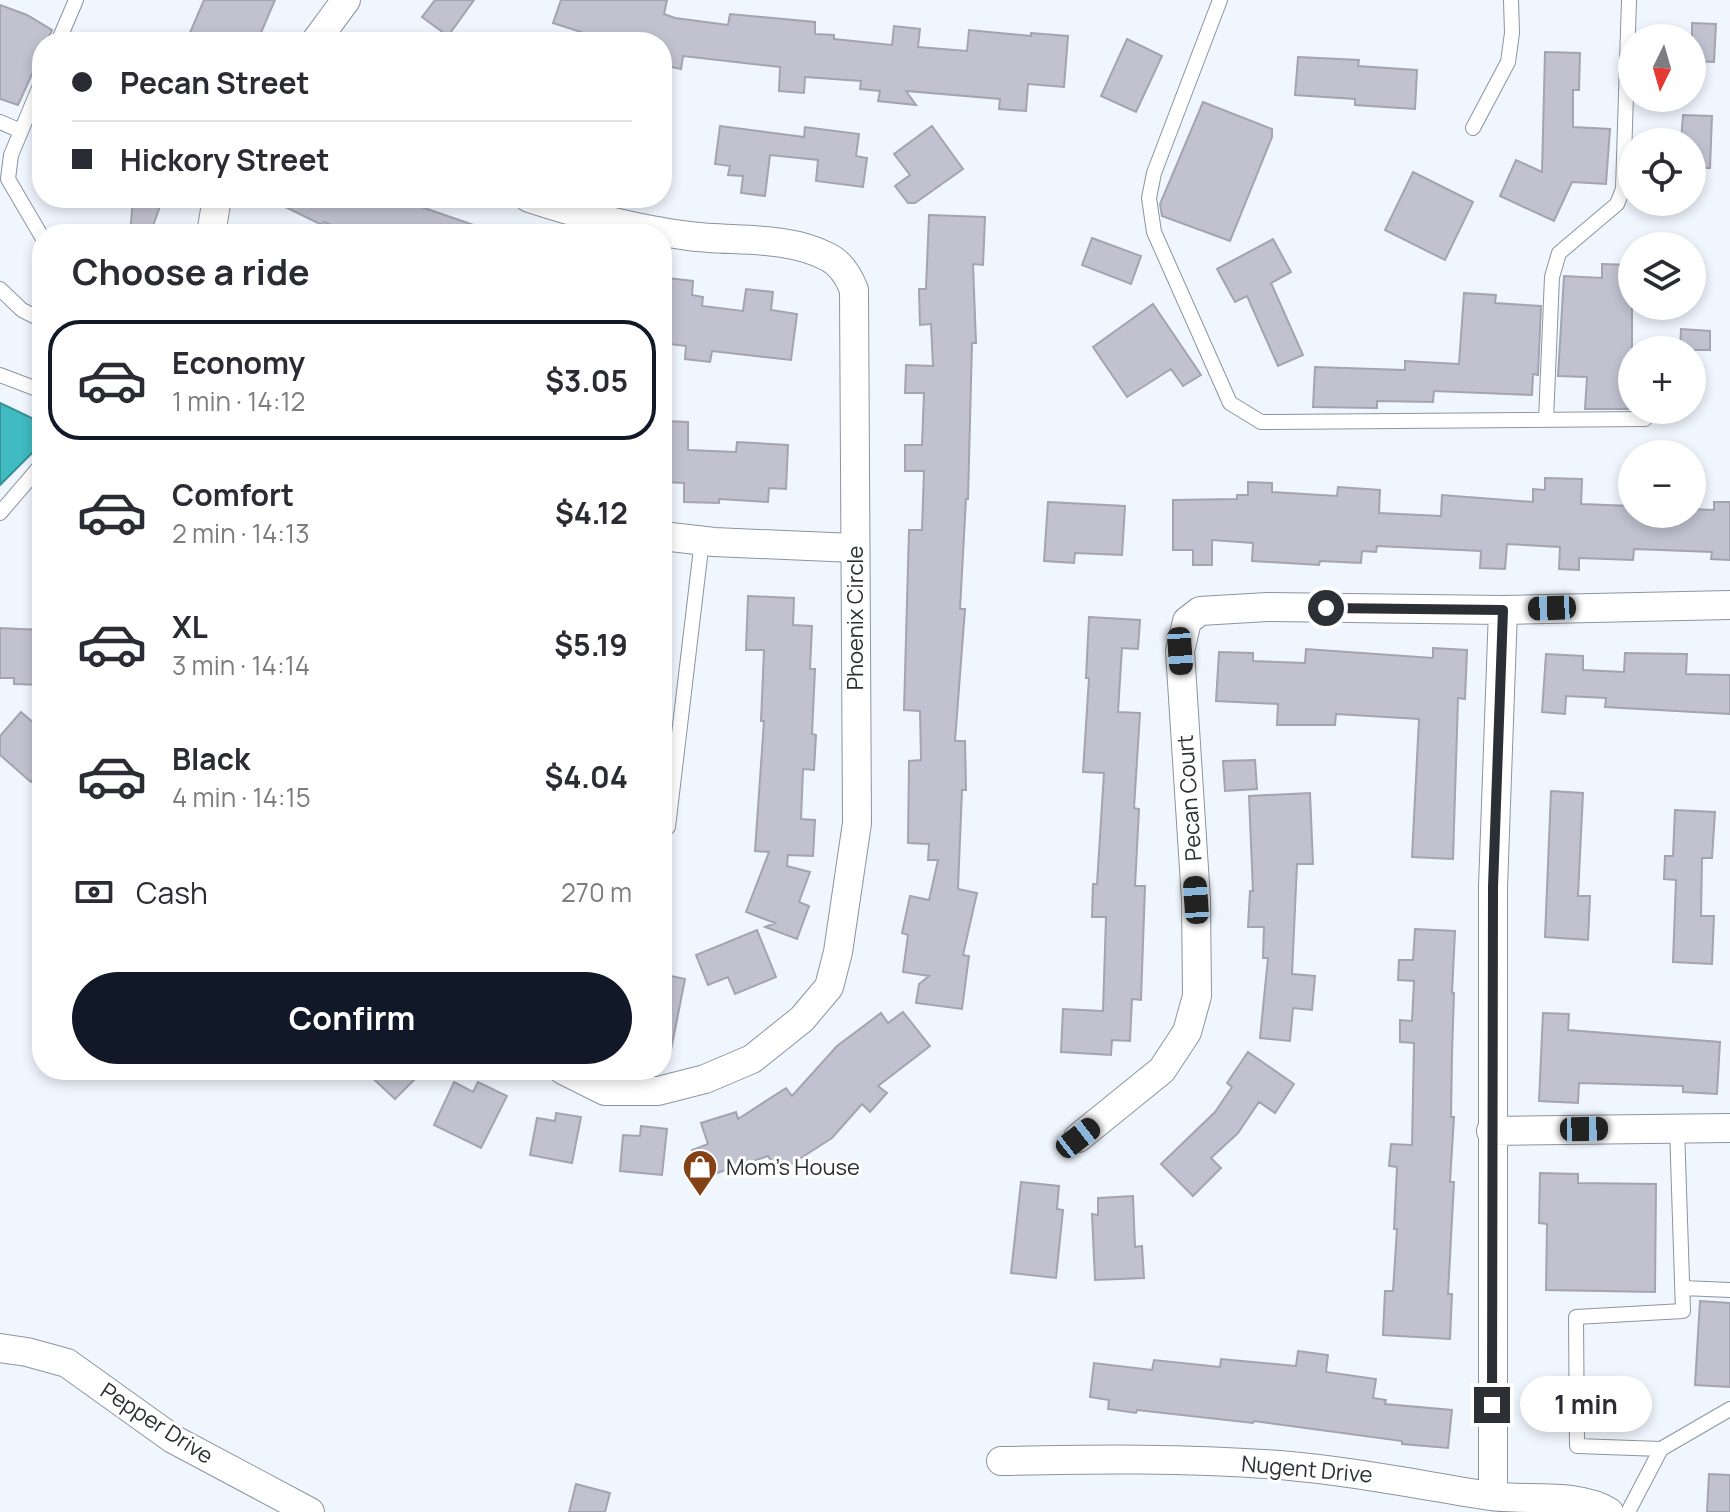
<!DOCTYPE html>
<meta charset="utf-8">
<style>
body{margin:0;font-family:Manrope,sans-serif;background:#f7f7f7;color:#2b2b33;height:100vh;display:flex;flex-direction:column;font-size:30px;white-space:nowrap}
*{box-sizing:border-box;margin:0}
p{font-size:26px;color:#7c7c81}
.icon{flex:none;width:44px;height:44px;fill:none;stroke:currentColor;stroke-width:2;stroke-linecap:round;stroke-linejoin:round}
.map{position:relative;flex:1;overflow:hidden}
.side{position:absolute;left:32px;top:224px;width:640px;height:856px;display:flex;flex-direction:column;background:#fff;border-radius:32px;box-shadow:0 4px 12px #0003}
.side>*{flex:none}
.guide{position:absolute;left:32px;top:32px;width:640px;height:176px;border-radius:32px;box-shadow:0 4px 12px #0003;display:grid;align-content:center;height:176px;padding:0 40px;background:#fff}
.needle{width:52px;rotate:185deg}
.tools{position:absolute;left:1618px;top:24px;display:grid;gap:16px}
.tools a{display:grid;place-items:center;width:88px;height:88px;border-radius:50%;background:#fff;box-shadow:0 4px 12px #0003;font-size:40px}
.end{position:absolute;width:36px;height:36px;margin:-18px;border:10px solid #2c2f34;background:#fff;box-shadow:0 0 0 4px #fff}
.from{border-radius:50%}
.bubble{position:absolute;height:56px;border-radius:28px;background:#fff;box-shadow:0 4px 12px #0003;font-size:26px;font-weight:700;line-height:56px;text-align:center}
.car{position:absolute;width:24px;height:48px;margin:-24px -12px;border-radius:10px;box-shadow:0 0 6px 2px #0007;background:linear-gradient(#222 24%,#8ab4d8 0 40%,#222 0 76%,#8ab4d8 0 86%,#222 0)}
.guide b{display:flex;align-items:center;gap:28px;height:76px;font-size:30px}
.guide b+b{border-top:2px solid #e1e1e2}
.guide i{width:20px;height:20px;background:#2b2b33}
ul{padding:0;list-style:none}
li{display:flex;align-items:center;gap:24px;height:120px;margin:0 16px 12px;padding:0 24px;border:4px solid transparent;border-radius:32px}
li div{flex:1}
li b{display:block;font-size:30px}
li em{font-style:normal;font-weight:700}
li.selected{border-color:#111827}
li>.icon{width:72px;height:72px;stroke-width:1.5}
h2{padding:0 40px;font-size:36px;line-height:96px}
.pay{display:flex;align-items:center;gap:20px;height:88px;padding:0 40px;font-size:30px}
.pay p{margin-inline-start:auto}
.cta{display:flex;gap:16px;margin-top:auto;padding:16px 40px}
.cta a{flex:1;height:92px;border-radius:48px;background:#111827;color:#fff;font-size:32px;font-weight:700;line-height:92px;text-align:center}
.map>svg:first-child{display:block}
.water{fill:#3fbbc1;stroke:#399197;stroke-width:2}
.building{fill:#c2c1d0;stroke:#a4a3b2;stroke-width:2}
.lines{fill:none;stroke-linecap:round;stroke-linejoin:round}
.lane-casing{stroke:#8c94a0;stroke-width:16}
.street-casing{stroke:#8c94a0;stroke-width:30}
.lane{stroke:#fff;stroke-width:14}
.street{stroke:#fff;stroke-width:28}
.route{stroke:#2c2f34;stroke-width:10}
.labels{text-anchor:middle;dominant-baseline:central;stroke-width:6;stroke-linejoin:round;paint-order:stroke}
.street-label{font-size:22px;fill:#2c2f34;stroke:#fff}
.poi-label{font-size:22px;fill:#2c2f34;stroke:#fff;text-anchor:start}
</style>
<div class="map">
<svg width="1730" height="1512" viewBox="0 0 1730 1512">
<rect width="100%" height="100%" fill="#f0f6fe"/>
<path class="water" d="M0,403l42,20v20l-42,42z"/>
<path class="building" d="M204,0h71l-18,42h-71z
M435,0h39l-26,36 -26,-19z
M561,0h106l-3,14 11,4 53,7 2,-11 85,8v12l19,1v4l58,6 2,-19 26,3 -2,18 49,4 2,-21 62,6v-3l37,3 -4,51 -36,-3 -2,27 -27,-2 1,-10 -94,-8 10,14 -38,-4 2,-10 -20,-2 1,-8 -56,-4 -1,16 -25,-2 1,-24 -97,-11 -2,13 -19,-4v-23h-50l-59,-19z
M0,5l27,10 25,15 -5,12h-5v10l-24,53 -18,-6z
M1692,23l24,1 -2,38 -22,-1z
M1127,39l35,17 -26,56 -35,-16z
M1545,52l35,1 -1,37h-6v37l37,2 -4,55 -34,-2 -18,39 -54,-25 16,-36 26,12z
M1298,57l61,3 -1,6 59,4 -2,39 -60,-4v-6l-60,-4z
M1203,102l69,27v8l-42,104 -68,-25 -2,-12z
M1683,115l29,1 -2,52h-18v-26h-11z
M720,126l84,11 1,-10 54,7 -3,22 11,2 -4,29 -47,-6 2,-21 -48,-5 -5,41 -24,-3 2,-17 -15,-1 2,-9 -15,-2z
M932,126l31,43 -48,34h-7l-13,-17 15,-11 -16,-21z
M1413,172l60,30 -28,58 -60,-30z
M133,198h30l-13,36h-20z
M267,198h141l-1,4 84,29v3h-137l-30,-12 -2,3z
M929,215l56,2 -2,48 -10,-1 3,79h-4l-4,156h-2l-6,110h5l-10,132h10l1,49h-4l-4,99 19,4 -14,62 6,1 -7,53 -46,-6 3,-19 10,-8 -26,-4 5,-37 -6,-2 8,-37 19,4 9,-40h-10l1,-16 -21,-1 1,-82 12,-1 -1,-49 -16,-1 5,-180h13l2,-59h-19v-26h17l2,-52h-19l1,-28 27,1 -2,-42 -11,1 -1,-36h7z
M1092,238l49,18 -10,28 -49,-19z
M1273,239l18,33 -20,11 32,72 -25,11 -31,-70 -12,6 -18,-33z
M1602,264l30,1v144h-47l2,-32 -29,-1 6,-100 38,2z
M667,278l26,3 -1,14 11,2 -1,9 41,5 3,-22 27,3 -2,18 26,4 -6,46 -79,-9 -2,11 -25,-3 1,-13 -24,-3z
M1464,293l32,2 -1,8 46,3 -3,69 -5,-1 -1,21 -98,-4 -1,11 -56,-1v7l-64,-1 2,-40 90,3v-9l54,3z
M1153,304l48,71 -18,11 -12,-17 -44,28 -34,-50z
M1681,329l29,2v19h-30z
M666,421l22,1v28l48,2 1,-10 51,3 -2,44 -17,-1 -1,14 -49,-3v4l-35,-1v-19l-19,-1z
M1545,478l37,1 -1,25 51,2v8h60v-5l22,1v-8h16v58l-19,-1 1,-7 -78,-3 -1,11 -54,-2v12l-20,-1 1,-22 -53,-3 -2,25 -25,-1 1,-17 -104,-5 -1,6 -14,-1 -1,12 -41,-2 -1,4 -67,-4 1,-18 -41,-3v25h-19v-15h-20v-50l64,-1v-4h11v-13l24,1v9l65,4 1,-9 42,3 -1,23 62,3 1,-21 91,7v-13l12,1z
M1048,502l77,4 -3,49 -47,-2 -1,10 -30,-2z
M748,596l46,2 -1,27 19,1 -2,43h5l-3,65 4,1 -2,35 -11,-1 -2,50 14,1 -2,36 -25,-1 -1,11 23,6 -11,30 10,4 -12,33 -32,-12 10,-4 -29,-11 23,-60 -14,-1 9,-130h-3l3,-71h-18z
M1089,617l51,3 -2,29 -16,-1 -4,64 22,1 -6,95 5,1 -4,77h10l-4,114 -9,-1 -2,42 -18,-1 -1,15 -50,-3 2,-43 40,2 3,-94h-14l1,-33h4l7,-111 -21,-1 6,-94h-3z
M0,628l42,2v55l-28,-1v-6h-14z
M1433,648l34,2 -2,49 -7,-1 -5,161 -41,-2 7,-138 -83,-5 -1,11h-58l1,-21 -62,-3 3,-49 34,1v8l52,2 1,-14 127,9z
M1625,653l62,1 -1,20 44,1v39l-125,-7 1,-9 -40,-2 -1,18 -23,-2 4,-58 37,2v14l41,2z
M21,712l21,18v39l-11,13 -31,-27v-19z
M1255,760l2,29 -32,2 -2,-30z
M1551,791l32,2 -5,103h12l-2,44 -43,-3z
M1310,793l3,71h-16l-5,110 23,2 -3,34 -19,-2 -3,33 -30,-3 8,-80h-5l1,-31h-16l2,-36h3l-4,-95z
M1675,810l40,2 -3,46h-10l-1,58h13l-2,48 -39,-2 3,-82 -12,-1 1,-23h8z
M1415,929l40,2 -3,62h2l-2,61 -1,63h3l-4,65h4l-6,112h4l-2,45 -67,-4 2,-44h8l4,-62h-3l3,-62 -8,-1 2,-22 21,1 2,-102 -14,-1v-22l12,1 2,-40 -16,-1 1,-20h14z
M757,930l19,47 -41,17 -7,-17 -20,8 -12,-30z
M662,974l23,5 -14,71 -9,-1z
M903,1012l27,34 -52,40 9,7 -17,19 -8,-8 -30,34 -53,34 -11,-16 -66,22 -10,-28 16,-6 -7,-21 35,-11 2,7 48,-31 6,8 45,-50 44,-33 7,10z
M1543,1013l26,1 -1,16 152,12 -3,52 -34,-2v-6l-104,-3 -1,20 -39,-2z
M1248,1052l46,32 -19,29 -16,-11 -21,31 -27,25 10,10 -28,28 -32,-32 54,-52 17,-25 -5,-4z
M364,1070h60l-29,29z
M454,1082l19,10 5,-10 29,14 -26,52 -47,-23z
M556,1113l25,4 -9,46 -42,-8 7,-37 18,3z
M641,1126l26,3 -5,46 -42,-4 3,-36 17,1z
M1540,1173l38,1v9l78,1 -1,108 -109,-2 1,-66 -8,-1z
M1021,1182l38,4 -2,23 6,1 -7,68 -45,-5z
M1133,1196l2,51 7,-1 2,32 -49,2 -3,-66 6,1v-17z
M1700,1301l30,2v84l-35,-2z
M1298,1351l30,4 -2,17 50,7 -3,19 13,2 -1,4 67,6 -4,38 -46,-4v-3l-148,-20 -1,2 -116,-13 -1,3 -28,-4 1,-9 -19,-3 4,-34 58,7 2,-10 66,7 1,-8 75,7z
M1709,1474l21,1v37h-23z
M576,1484l34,9 -5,19h-36z"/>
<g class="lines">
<defs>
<path id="lane" d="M1220,0l-66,173 -5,25 5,34 76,171 31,19 384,-3
M58,42l18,-42
M42,81l-31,74 -3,24 34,58
M0,122l21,9
M1473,128l35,-66 4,-29 -1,-33
M0,289l22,21 20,10
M0,375l42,16
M1546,420l6,-143 7,-24 58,-49 6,-15 6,-189
M0,513l42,-49
M668,827l34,-287
M1683,1288l47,2
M1661,1449l69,-40
M1628,1512l33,-63 -84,-3 -1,-129 107,-6 -6,-183"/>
<path id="street" d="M315,42l31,-42
M529,198c52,17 106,31 160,38 45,6 97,-1 139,21 12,6 21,20 26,33l3,533 -19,129 -9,35 -27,32 -50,40 -47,20 -47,12h-53l-42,-21
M211,234l6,-36
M662,536l52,6 140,6
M1491,1131l239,-3
M1078,1138l84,-68 25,-38 10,-36 -1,-96 -16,-249 7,-30 13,-10 67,-4 236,3 227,-5
M0,1348l27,4 40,11 106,76 137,73
M1001,1461c95,-2 184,-3 279,4 71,6 140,20 210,31 35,5 89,-4 119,16
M1493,1496v-609l10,-277"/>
</defs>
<use href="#lane" class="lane-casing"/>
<use href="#street" class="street-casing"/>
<use href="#lane" class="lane"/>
<use href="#street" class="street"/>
</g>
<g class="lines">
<path class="route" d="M1326,608l177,2 -10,277 -1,518"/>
</g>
<defs>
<symbol id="shop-pin" viewBox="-11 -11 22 30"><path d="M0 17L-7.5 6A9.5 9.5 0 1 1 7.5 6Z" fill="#854116" stroke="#fff"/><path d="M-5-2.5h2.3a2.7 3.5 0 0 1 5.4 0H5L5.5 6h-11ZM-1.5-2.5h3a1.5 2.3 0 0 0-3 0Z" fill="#fff"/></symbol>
</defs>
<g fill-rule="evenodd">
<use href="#shop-pin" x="680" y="1147" width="40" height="54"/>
</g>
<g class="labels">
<g class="street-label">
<text transform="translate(855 618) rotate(-90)">Phoenix Circle</text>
<text transform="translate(1189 798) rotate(-94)">Pecan Court</text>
<text transform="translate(157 1423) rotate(33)">Pepper Drive</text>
<text transform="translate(1307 1469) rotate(5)">Nugent Drive</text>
</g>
<g class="poi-label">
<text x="726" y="1167">Mom’s House</text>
</g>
</g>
</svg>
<div class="tools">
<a><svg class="needle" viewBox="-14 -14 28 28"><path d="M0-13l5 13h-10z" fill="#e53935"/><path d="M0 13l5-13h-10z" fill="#7c7c81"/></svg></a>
<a><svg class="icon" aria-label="locate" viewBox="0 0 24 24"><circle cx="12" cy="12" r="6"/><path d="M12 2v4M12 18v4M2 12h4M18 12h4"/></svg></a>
<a><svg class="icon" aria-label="layers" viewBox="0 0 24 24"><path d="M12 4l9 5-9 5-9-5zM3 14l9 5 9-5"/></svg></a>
<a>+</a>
<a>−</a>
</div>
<i class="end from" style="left:1326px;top:608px"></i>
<i class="end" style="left:1492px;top:1405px"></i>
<div class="bubble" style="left:1520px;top:1376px;width:132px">1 min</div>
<i class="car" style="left:1552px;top:608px;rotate:268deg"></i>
<i class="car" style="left:1180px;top:651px;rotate:176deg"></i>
<i class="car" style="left:1196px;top:900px;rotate:356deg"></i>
<i class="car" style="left:1584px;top:1129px;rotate:89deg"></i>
<i class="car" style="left:1078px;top:1138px;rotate:52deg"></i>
<div class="guide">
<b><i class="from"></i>Pecan Street</b>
<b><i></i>Hickory Street</b>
</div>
<section class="side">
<h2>Choose a ride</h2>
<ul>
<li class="selected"><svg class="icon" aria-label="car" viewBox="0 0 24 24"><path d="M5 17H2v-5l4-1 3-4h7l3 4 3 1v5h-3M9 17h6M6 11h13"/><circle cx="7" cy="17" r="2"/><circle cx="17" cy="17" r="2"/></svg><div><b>Economy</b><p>1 min · 14:12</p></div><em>$3.05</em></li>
<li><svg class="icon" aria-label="car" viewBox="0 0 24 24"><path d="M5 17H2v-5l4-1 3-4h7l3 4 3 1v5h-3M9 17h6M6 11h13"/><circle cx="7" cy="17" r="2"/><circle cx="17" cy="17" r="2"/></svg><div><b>Comfort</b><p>2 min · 14:13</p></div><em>$4.12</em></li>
<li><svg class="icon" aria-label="car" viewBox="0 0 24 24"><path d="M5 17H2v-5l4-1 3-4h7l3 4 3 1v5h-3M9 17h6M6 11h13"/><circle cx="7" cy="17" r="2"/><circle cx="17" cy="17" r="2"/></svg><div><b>XL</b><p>3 min · 14:14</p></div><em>$5.19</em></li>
<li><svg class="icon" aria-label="car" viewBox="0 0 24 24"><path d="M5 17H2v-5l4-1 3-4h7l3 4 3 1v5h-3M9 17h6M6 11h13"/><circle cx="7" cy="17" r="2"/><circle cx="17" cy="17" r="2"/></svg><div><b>Black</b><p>4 min · 14:15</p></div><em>$4.04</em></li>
</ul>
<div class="pay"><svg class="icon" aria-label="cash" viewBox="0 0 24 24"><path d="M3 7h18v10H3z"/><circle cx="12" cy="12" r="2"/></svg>Cash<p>270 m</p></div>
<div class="cta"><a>Confirm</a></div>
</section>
</div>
